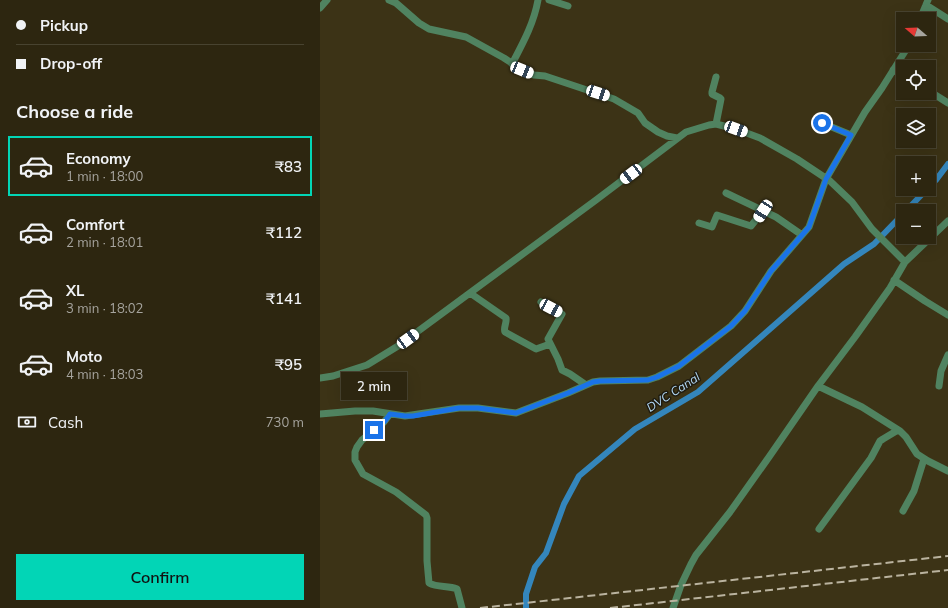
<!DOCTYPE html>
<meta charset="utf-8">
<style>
body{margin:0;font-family:Mulish,sans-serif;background:#39321e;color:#f1f3f6;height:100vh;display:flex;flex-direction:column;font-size:15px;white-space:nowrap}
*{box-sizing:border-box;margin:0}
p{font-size:13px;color:#a7a59f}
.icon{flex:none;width:22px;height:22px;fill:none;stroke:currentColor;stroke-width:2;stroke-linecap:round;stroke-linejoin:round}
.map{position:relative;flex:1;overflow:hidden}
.panel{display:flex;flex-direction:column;background:#2d2610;width:320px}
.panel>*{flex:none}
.hud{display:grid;align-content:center;height:88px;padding:0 16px;background:#2d2610}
.needle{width:26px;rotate:289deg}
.buttons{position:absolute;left:576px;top:12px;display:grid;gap:8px}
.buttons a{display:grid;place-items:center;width:40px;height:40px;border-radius:0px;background:#2d2610;box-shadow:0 4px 16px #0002,0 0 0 1px #484330;font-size:20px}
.end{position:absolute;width:18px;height:18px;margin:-9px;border:5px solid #1a73e8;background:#fff;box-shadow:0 0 0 2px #fff}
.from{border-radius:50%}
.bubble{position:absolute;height:28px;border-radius:0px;background:#2d2610;box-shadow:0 4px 16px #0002,0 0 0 1px #484330;font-size:13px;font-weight:600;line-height:28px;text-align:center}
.car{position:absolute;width:12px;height:24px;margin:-12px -6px;border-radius:5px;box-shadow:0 0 3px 1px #0007;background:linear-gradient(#fff 24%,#345 0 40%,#fff 0 76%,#345 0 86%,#fff 0)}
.hud b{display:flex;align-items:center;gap:14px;height:38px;font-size:15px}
.hud b+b{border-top:1px solid #484330}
.hud i{width:10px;height:10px;background:#f1f3f6}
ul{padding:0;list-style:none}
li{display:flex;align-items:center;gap:12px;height:60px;margin:0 8px 6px;padding:0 8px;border:2px solid transparent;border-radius:0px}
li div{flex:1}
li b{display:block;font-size:15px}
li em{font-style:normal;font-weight:600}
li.selected{border-color:#02d5b6}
li>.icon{width:36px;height:36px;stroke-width:1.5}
h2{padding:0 16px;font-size:18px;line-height:48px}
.pay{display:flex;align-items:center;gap:10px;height:44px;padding:0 16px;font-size:15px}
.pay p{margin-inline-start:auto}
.primary-button{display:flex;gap:8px;margin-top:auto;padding:8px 16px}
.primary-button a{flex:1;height:46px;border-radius:0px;background:#02d5b6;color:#111;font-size:16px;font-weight:600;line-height:46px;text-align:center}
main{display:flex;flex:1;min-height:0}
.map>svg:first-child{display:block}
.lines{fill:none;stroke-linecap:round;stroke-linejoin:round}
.canal{stroke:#3486bc;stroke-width:6}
.minor{stroke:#508360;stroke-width:7}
.rail{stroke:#bab39f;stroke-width:2;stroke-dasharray:8 4;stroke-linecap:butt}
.route{stroke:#1a73e8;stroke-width:5}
.labels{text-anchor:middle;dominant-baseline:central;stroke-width:3;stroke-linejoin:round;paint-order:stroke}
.water-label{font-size:12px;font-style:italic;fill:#b2d8f5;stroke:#1f1b0f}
</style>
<main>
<section class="panel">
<div class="hud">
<b><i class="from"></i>Pickup</b>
<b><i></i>Drop-off</b>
</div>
<h2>Choose a ride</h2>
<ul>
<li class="selected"><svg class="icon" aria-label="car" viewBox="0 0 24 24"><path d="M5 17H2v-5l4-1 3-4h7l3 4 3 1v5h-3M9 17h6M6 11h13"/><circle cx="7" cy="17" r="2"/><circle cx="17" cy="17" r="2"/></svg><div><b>Economy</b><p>1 min · 18:00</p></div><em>₹83</em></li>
<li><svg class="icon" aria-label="car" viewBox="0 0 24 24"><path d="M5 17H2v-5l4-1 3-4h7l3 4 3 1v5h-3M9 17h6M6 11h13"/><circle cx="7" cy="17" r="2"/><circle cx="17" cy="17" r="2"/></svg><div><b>Comfort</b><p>2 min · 18:01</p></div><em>₹112</em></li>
<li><svg class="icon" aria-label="car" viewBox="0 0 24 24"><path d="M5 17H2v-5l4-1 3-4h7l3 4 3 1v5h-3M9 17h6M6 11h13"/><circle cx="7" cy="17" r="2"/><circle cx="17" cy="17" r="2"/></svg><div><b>XL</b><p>3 min · 18:02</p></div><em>₹141</em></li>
<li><svg class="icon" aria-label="car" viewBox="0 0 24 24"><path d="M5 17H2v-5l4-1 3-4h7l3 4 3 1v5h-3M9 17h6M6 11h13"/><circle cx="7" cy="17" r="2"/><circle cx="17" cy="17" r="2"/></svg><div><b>Moto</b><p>4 min · 18:03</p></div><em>₹95</em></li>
</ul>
<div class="pay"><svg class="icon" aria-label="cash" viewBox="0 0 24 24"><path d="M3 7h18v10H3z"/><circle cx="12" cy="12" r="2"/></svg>Cash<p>730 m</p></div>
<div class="primary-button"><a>Confirm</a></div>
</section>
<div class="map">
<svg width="628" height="608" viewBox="0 0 628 608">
<rect width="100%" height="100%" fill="#3c3316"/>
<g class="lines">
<path class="canal" d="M609,187l7,-7 12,-16
M586,211l21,-22
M206,608v-14l9,-27 11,-14 18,-49 15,-28 56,-47 63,-37 146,-128 30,-20 29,-30"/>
<path class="minor" d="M69,0l7,3 23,20 10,6 37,8 38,21 17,11 13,6 11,1 69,23 24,14 7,10 13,9 9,4 10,2
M229,0l19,6
M606,5l22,14
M0,8l7,-8
M600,19l8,-19
M192,64c11,-21 22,-41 26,-64
M573,70l10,5
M396,77l-4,15v2l8,4 1,1 -5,25
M609,91l19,12
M502,123l29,12
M406,193l50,24 26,18
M379,223l13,4 5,-12 34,11 12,-15
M585,262l43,-41
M574,280l31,21 23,14
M150,293l36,25c1,5 -3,10 -1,14l31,17 14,-5
M221,302l21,12 -14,25 10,20 4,11 8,4 16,11
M0,378l13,-2 34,-11 31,-19 198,-146 90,-68 23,-7 7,-1 20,5 24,9 37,21 33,22 22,21 20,27 33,33 -15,26 -35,49 -37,49 -49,71 -39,55 -34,43 -5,9 -10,21 -8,23
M498,386l44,21 38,24 6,6 11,17 11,7 20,10
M619,386l2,-15 7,-16
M0,414l35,-3h18l32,5 54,-8h19l38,5 52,-20 25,-11 7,-1 48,-1 9,-3 22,-11 52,-40 14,-15 26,-40 38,-44 17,-48 39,-67 17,-24 27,-43
M70,414l-6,8 -22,18 -5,7 -2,5v8l8,14 33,18 30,23 1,3v43l2,22c9,5 19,2 28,6l5,19
M583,511l11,-20 10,-32
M499,529l52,-71 9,-17 3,-2 15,-9"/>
<path class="rail" d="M160,608l468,-52
M290,608l338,-38"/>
</g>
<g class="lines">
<path class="route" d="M54,430l11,-9 5,-7 15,2h8l46,-8h19l38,5 52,-20 25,-11 7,-1 48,-1 9,-3 22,-11 52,-40 14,-15 26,-40 38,-44 17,-48 25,-44 -29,-12"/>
</g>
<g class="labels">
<g class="water-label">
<text transform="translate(353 392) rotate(-33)">DVC Canal</text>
</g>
</g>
</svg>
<div class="buttons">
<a><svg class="needle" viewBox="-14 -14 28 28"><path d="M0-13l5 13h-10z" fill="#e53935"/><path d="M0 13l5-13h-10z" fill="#a7a59f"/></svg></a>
<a><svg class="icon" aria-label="locate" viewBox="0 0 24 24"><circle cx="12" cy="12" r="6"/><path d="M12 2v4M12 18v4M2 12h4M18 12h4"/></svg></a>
<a><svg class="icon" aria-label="layers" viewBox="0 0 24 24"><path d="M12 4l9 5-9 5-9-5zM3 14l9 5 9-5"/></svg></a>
<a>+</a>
<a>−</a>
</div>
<i class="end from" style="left:502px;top:123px"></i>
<i class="end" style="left:54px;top:430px"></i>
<div class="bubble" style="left:21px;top:372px;width:66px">2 min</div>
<i class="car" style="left:202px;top:70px;rotate:112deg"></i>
<i class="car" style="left:278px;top:93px;rotate:108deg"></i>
<i class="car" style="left:416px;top:129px;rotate:110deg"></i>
<i class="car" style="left:311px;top:174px;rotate:233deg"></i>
<i class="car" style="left:443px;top:211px;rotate:213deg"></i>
<i class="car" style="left:231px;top:308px;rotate:118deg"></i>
<i class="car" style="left:88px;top:339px;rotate:54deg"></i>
</div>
</main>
